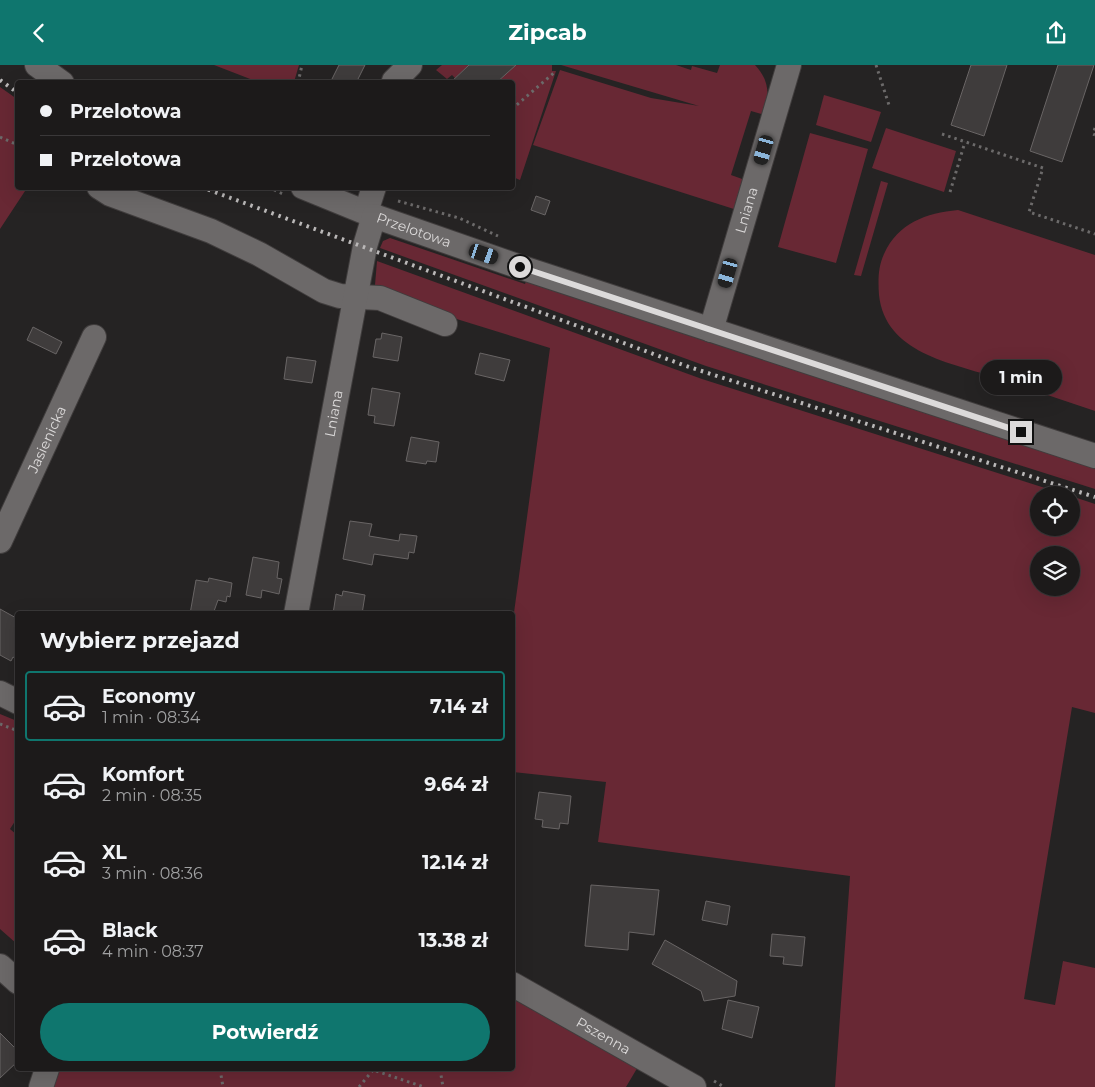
<!DOCTYPE html>
<html lang="pl">
<meta charset="utf-8">
<style>
body{margin:0;font-family:Montserrat,sans-serif;background:#252323;color:#f1f3f6;height:100vh;display:flex;flex-direction:column;font-size:19px;white-space:nowrap}
*{box-sizing:border-box;margin:0}
p{font-size:16px;color:#a0a1a2}
.icon{flex:none;width:28px;height:28px;fill:none;stroke:currentColor;stroke-width:2;stroke-linecap:round;stroke-linejoin:round}
.map{position:relative;flex:1;overflow:hidden}
.drawer{position:absolute;left:15px;top:546px;width:500px;height:460px;display:flex;flex-direction:column;background:#1c1a1a;border-radius:5px;box-shadow:0 5px 20px #0002,0 0 0 1px #3a3839}
.drawer>*{flex:none}
.top-card{position:absolute;left:15px;top:15px;width:500px;height:110px;border-radius:5px;box-shadow:0 5px 20px #0002,0 0 0 1px #3a3839;display:grid;align-content:center;height:110px;padding:0 25px;background:#1c1a1a}
.buttons{position:absolute;left:1030px;top:421px;display:grid;gap:10px}
.buttons a{display:grid;place-items:center;width:50px;height:50px;border-radius:50%;background:#1c1a1a;box-shadow:0 5px 20px #0002,0 0 0 1px #3a3839;font-size:25px}
.end{position:absolute;width:22px;height:22px;margin:-11px;border:6px solid #dcdada;background:#111;box-shadow:0 0 0 2px #111}
.from{border-radius:50%}
.bubble{position:absolute;height:35px;border-radius:18px;background:#1c1a1a;box-shadow:0 5px 20px #0002,0 0 0 1px #3a3839;font-size:16px;font-weight:700;line-height:35px;text-align:center}
.car{position:absolute;width:15px;height:30px;margin:-15px -8px;border-radius:6px;box-shadow:0 0 4px 1px #0007;background:linear-gradient(#222 24%,#8ab4d8 0 40%,#222 0 76%,#8ab4d8 0 86%,#222 0)}
.top-card b{display:flex;align-items:center;gap:18px;height:48px;font-size:19px}
.top-card b+b{border-top:1px solid #3a3839}
.top-card i{width:12px;height:12px;background:#f1f3f6}
ul{padding:0;list-style:none}
li{display:flex;align-items:center;gap:15px;height:70px;margin:0 10px 8px;padding:0 15px;border:2px solid transparent;border-radius:5px}
li div{flex:1}
li b{display:block;font-size:19px}
li em{font-style:normal;font-weight:700}
li.active{border-color:#0f766e}
li>.icon{width:45px;height:45px;stroke-width:1.5}
h2{padding:0 25px;font-size:22px;line-height:60px}
.action{display:flex;gap:10px;margin-top:auto;padding:10px 25px}
.action a{flex:1;height:58px;border-radius:30px;background:#0f766e;color:#fff;font-size:20px;font-weight:700;line-height:58px;text-align:center}
header{display:flex;justify-content:space-between;align-items:center;height:65px;padding:0 25px;background:#0f766e;color:#fff;font-size:22px;font-weight:700}
.map>svg:first-child{display:block}
.green{fill:#682834;fill-rule:evenodd}
.building{fill:#3f3c3c;stroke:#696565}
.lines{fill:none;stroke-linecap:round;stroke-linejoin:round}
.minor-casing{stroke:#403d3d;stroke-width:26}
.path{stroke:#6c6a6a;stroke-width:3;stroke-dasharray:2.5 4;stroke-linecap:butt}
.minor{stroke:#6c6969;stroke-width:24}
.rail{stroke:#bab8b8;stroke-width:4;stroke-dasharray:2.5 5;stroke-linecap:butt}
.route{stroke:#dcdada;stroke-width:6}
.labels{text-anchor:middle;dominant-baseline:central;stroke-width:4.5;stroke-linejoin:round;paint-order:stroke}
.street-label{font-size:14px;fill:#dcdada;stroke:#252323}
</style>
<header><svg class="icon" aria-label="back" viewBox="0 0 24 24"><path d="M15 5l-7 7 7 7"/></svg>Zipcab<svg class="icon" aria-label="share" viewBox="0 0 24 24"><path d="M12 15V3M7 8l5-5 5 5M5 13v7h14v-7"/></svg></header>
<div class="map">
<svg width="1095" height="1022" viewBox="0 0 1095 1022">
<rect width="100%" height="100%" fill="#252323"/>
<path class="green" d="M214,0h85l-5,17h-36z
M442,0h27l-14,13 -3,-3 -5,4 -11,-9z
M516,0h36v6h4l-36,109 -7,-3 -1,-94h-16z
M561,0h115l15,5 1,-4 25,7 3,-8h35c15,16 14,30 10,50l-14,-4 -20,64 14,5 -8,30 -204,-65 27,-75 91,28 48,8z
M0,22l17,12 1,88 9,1 -27,41z
M824,30l57,17 -10,30 -55,-17z
M886,63l70,23 -12,41 -72,-24z
M810,68l58,16 -32,114 -58,-16z
M881,116l7,2 -27,93 -7,-1z
M958,145l137,45v156c-32,-11 -65,-22 -97,-33 -47,-15 -113,-25 -119,-83 -1,-15 -1,-28 5,-41 14,-31 42,-41 74,-44z
M390,173l135,46 2,-5 568,187v23l-389,-123 -326,-118 3,-7z
M377,196l325,118 365,116h-28v32h32v-31l24,8v209l-23,-6 -48,292 31,6 8,-44 32,7v119h-260l15,-211 -252,-34 8,-60 -93,-10v-152l37,-272 -116,-36 -59,-27zM1039,490h32v32h-32z
M0,649l17,7v97l-7,11 7,6v109l-17,-15z
M513,930l126,70 -13,22h-574l6,-18h454z"/>
<path class="building" d="M339,0h26l-9,18h-26z
M469,0h47l-20,18h-46z
M971,0h36l-23,71 -33,-11z
M1058,0h36l-32,97 -32,-11z
M536,131l14,5 -5,14 -14,-5z
M33,262l29,15 -6,12 -29,-14z
M382,268l20,4 -4,24 -25,-4 3,-18h5z
M480,288l30,7 -6,21 -29,-7z
M287,292l29,4 -4,22 -28,-4z
M372,323l28,5 -6,33 -20,-3 1,-7 -7,-1z
M411,372l28,5 -3,20 -9,-1 -1,3 -20,-3z
M350,456l22,3 -3,12 30,5 1,-7 17,2 -3,17 -5,-1 -1,7 -34,-5 -2,11 -29,-6z
M253,492l26,5 -2,16 5,1 -3,15 -17,-4 -1,8 -15,-3z
M209,513l23,5 -2,14 -3,-1 -1,6 -8,-2 -5,14h-23l6,-34 12,2z
M343,526l22,4 -3,19h-29l3,-20 6,2z
M0,544l18,10v41l-5,-3 -2,4 -11,-6z
M539,727l32,4 -3,28 -8,-1 -1,6 -17,-2 1,-7 -8,-1z
M591,820l68,5 -5,45 -25,-3 -1,18 -43,-4z
M706,836l24,5 -3,19 -25,-5z
M772,869l33,3 -3,29 -19,-2 1,-7 -14,-1z
M665,875l72,41 -2,15 -31,5 -3,-10 -49,-27z
M728,935l31,7 -7,31 -30,-9z
M0,968l18,18v10l-18,17z"/>
<g class="lines">
<defs>
<g id="minor">
<path d="M37,0l25,18"/>
<path d="M394,16l16,-16"/>
<path d="M99,122l11,7 101,37 48,23 65,37 16,5 40,2 65,26"/>
<path id="s1" d="M303,122l71,29 146,51 575,189"/>
<path d="M366,147l8,-25"/>
<path id="s2" d="M711,265l78,-265"/>
<path id="s3" d="M0,476l94,-204"/>
<path id="s4" d="M296,549l69,-368 9,-30"/>
<path d="M0,628l18,9"/>
<path d="M0,901l18,16"/>
<path id="s5" d="M512,919l182,103"/>
<path d="M41,1022l6,-18"/>
</g>
</defs>
<use href="#minor" class="minor-casing"/>
<path class="path" d="M876,0l13,40
M298,18l4,-18
M512,44l44,-38
M1095,63l-2,6 2,1
M942,69l101,34 -14,44 66,22
M0,72l18,8
M268,122l15,7
M950,127l15,-50
M398,136l61,17 39,18
M0,659l18,7
M220,1004l3,18
M370,1004l54,18
M440,1004l3,18
M714,1016l10,6
M359,1022l14,-17"/>
<use href="#minor" class="minor"/>
<path class="rail" d="M0,15l18,13
M201,122l485,179 409,131"/>
</g>
<g class="lines">
<path class="route" d="M520,202l501,165"/>
</g>
<g class="labels">
<g class="street-label">
<text stroke="none"><textPath href="#s2" startOffset="125">Lniana</textPath></text>
<text stroke="none"><textPath href="#s1" startOffset="119">Przelotowa</textPath></text>
<text stroke="none"><textPath href="#s4" startOffset="204">Lniana</textPath></text>
<text stroke="none"><textPath href="#s3" startOffset="112">Jasienicka</textPath></text>
<text stroke="none"><textPath href="#s5" startOffset="105">Pszenna</textPath></text>
</g>
</g>
</svg>
<div class="buttons">
<a><svg class="icon" aria-label="locate" viewBox="0 0 24 24"><circle cx="12" cy="12" r="6"/><path d="M12 2v4M12 18v4M2 12h4M18 12h4"/></svg></a>
<a><svg class="icon" aria-label="layers" viewBox="0 0 24 24"><path d="M12 4l9 5-9 5-9-5zM3 14l9 5 9-5"/></svg></a>
</div>
<i class="end from" style="left:520px;top:202px"></i>
<i class="end" style="left:1021px;top:367px"></i>
<div class="bubble" style="left:980px;top:295px;width:82px">1 min</div>
<i class="car" style="left:764px;top:85px;rotate:196deg"></i>
<i class="car" style="left:484px;top:189px;rotate:109deg"></i>
<i class="car" style="left:728px;top:208px;rotate:196deg"></i>
<div class="top-card">
<b><i class="from"></i>Przelotowa</b>
<b><i></i>Przelotowa</b>
</div>
<section class="drawer">
<h2>Wybierz przejazd</h2>
<ul>
<li class="active"><svg class="icon" aria-label="car" viewBox="0 0 24 24"><path d="M5 17H2v-5l4-1 3-4h7l3 4 3 1v5h-3M9 17h6M6 11h13"/><circle cx="7" cy="17" r="2"/><circle cx="17" cy="17" r="2"/></svg><div><b>Economy</b><p>1 min · 08:34</p></div><em>7.14 zł</em></li>
<li><svg class="icon" aria-label="car" viewBox="0 0 24 24"><path d="M5 17H2v-5l4-1 3-4h7l3 4 3 1v5h-3M9 17h6M6 11h13"/><circle cx="7" cy="17" r="2"/><circle cx="17" cy="17" r="2"/></svg><div><b>Komfort</b><p>2 min · 08:35</p></div><em>9.64 zł</em></li>
<li><svg class="icon" aria-label="car" viewBox="0 0 24 24"><path d="M5 17H2v-5l4-1 3-4h7l3 4 3 1v5h-3M9 17h6M6 11h13"/><circle cx="7" cy="17" r="2"/><circle cx="17" cy="17" r="2"/></svg><div><b>XL</b><p>3 min · 08:36</p></div><em>12.14 zł</em></li>
<li><svg class="icon" aria-label="car" viewBox="0 0 24 24"><path d="M5 17H2v-5l4-1 3-4h7l3 4 3 1v5h-3M9 17h6M6 11h13"/><circle cx="7" cy="17" r="2"/><circle cx="17" cy="17" r="2"/></svg><div><b>Black</b><p>4 min · 08:37</p></div><em>13.38 zł</em></li>
</ul>
<div class="action"><a>Potwierdź</a></div>
</section>
</div>
